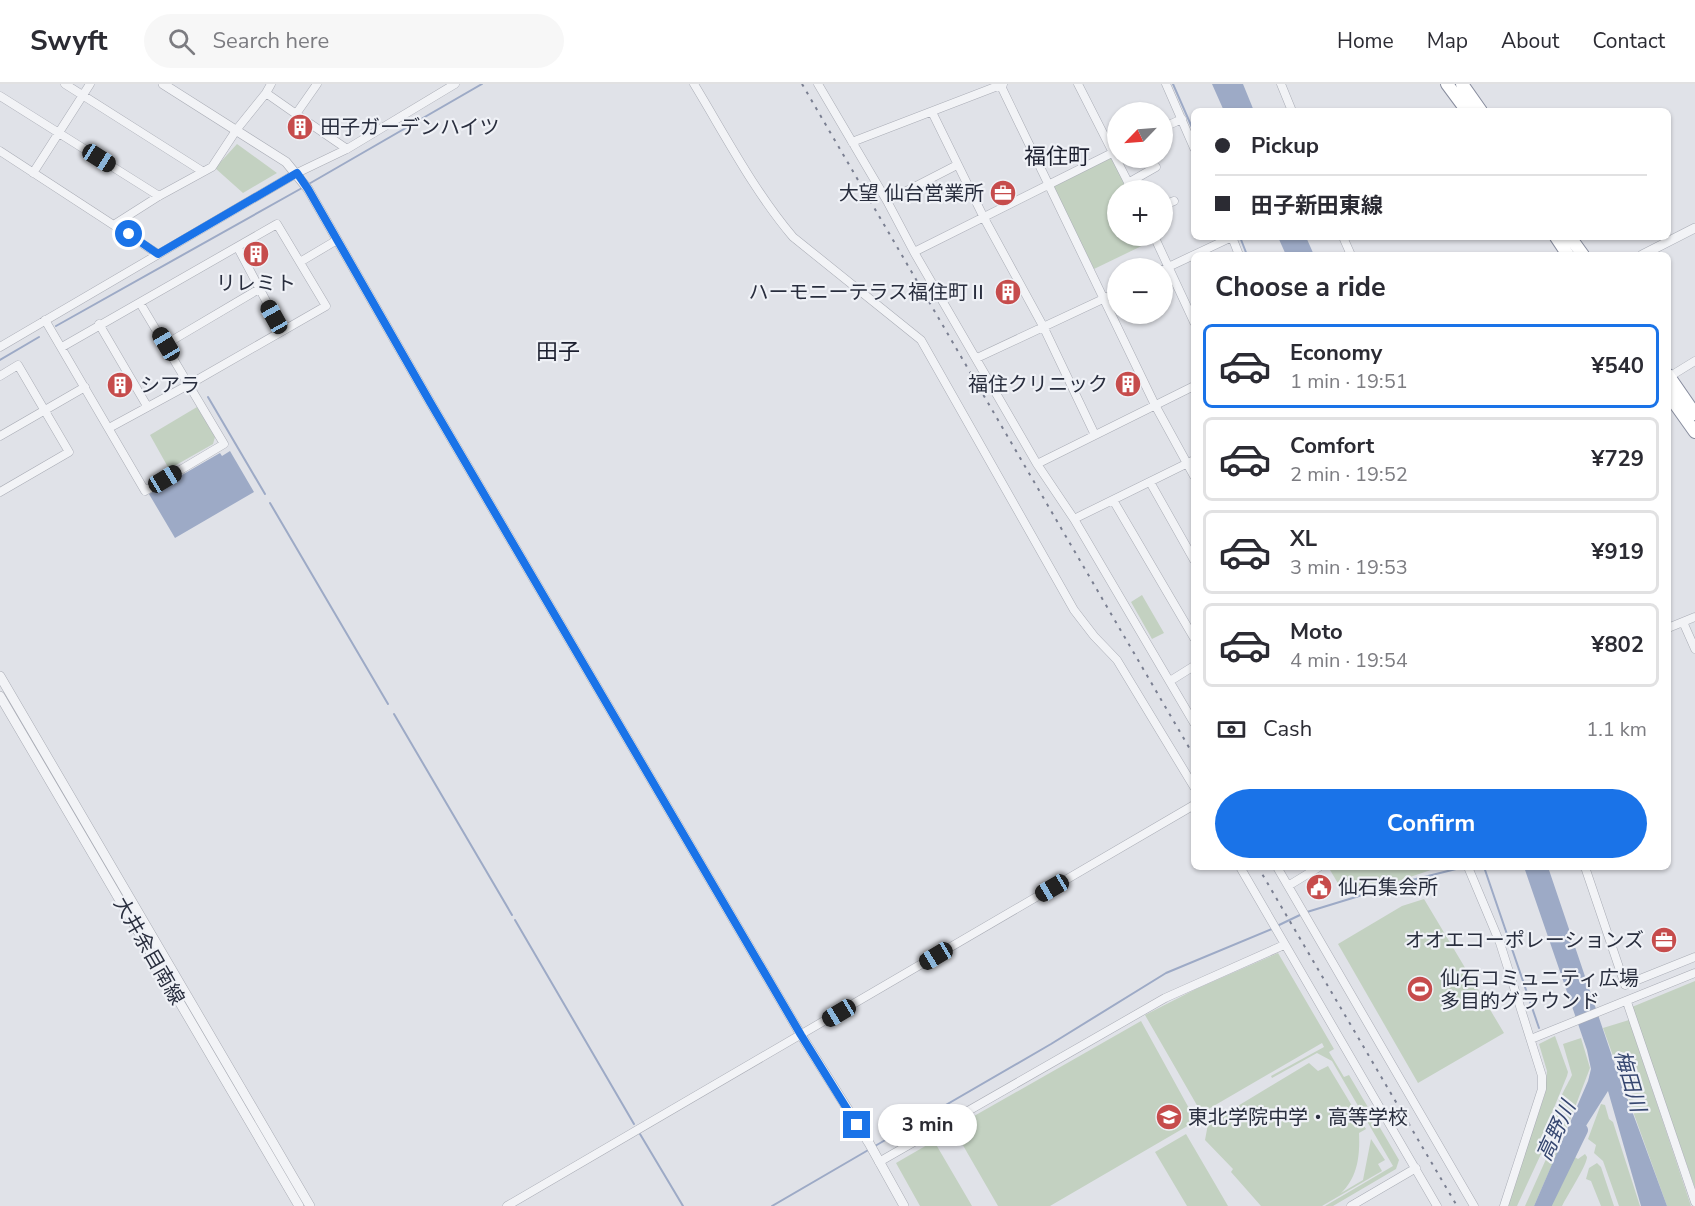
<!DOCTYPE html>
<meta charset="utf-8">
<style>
body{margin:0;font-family:"Nunito Sans","Noto Sans JP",sans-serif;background:#f7f7f7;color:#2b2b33;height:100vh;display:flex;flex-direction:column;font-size:22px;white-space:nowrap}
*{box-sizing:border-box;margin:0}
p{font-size:20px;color:#7c7c81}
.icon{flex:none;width:33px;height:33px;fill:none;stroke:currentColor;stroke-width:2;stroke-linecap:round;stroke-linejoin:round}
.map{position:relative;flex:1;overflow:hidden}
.details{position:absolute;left:1191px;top:168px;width:480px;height:618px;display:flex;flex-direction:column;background:#fff;border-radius:9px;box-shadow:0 2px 4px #0004}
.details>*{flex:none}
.banner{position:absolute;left:1191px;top:24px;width:480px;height:132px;border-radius:9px;box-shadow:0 2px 4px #0004;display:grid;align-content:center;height:132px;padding:0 24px;background:#fff}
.needle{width:39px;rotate:245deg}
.controls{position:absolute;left:1107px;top:18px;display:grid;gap:12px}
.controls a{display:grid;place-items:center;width:66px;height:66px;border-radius:50%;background:#fff;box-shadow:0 2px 4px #0004;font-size:30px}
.end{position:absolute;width:27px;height:27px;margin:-14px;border:8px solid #1a73e8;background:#fff;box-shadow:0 0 0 3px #fff}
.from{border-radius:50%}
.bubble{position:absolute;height:42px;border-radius:21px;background:#fff;box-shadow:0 2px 4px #0004;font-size:20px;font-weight:700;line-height:42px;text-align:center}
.car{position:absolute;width:18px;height:36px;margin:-18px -9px;border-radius:8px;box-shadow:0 0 4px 2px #0007;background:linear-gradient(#222 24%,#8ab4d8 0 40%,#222 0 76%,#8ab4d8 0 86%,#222 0)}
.banner b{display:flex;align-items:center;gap:21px;height:57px;font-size:22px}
.banner b+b{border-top:2px solid #e1e1e2}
.banner i{width:15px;height:15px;background:#2b2b33}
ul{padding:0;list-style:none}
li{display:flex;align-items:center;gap:18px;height:84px;margin:0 12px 9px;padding:0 12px;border:3px solid #e1e1e2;border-radius:9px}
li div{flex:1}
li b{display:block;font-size:22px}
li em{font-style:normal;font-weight:700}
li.selected{border-color:#1a73e8}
li>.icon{width:54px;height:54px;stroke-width:1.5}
h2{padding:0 24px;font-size:27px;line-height:72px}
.pay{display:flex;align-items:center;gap:15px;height:66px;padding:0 24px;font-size:22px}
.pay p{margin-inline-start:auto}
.button{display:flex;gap:12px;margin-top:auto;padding:12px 24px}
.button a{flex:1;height:69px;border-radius:36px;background:#1a73e8;color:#fff;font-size:24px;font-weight:700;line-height:69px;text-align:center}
header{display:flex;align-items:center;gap:36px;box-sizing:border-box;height:84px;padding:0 30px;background:#fff;border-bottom:2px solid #e1e1e2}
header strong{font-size:28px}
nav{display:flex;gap:33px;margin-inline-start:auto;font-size:21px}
.search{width:420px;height:54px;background:#f7f7f7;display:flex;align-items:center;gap:15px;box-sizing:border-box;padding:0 21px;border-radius:33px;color:#7c7c81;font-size:22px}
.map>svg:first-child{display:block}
.green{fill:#c3d1c1}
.water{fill:#9daac6}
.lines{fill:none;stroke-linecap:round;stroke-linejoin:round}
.stream{stroke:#9daac6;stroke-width:2}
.river{stroke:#9daac6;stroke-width:14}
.minor-casing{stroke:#a9acb5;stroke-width:9}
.tertiary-casing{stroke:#a9acb5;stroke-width:10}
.trunk-casing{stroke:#888d9e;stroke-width:14}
.minor{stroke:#f2f3f6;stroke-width:8}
.tertiary{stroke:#f2f3f6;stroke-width:9}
.trunk{stroke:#fff;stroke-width:12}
.rail{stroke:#7a7f91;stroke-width:2;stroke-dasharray:3 6;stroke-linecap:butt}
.route{stroke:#1a73e8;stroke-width:8}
.labels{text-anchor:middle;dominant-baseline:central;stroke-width:4.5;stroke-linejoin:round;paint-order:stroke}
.poi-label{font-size:20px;fill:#292e3e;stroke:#eff1f6;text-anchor:start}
.street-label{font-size:20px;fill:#292e3e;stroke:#eff1f6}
.water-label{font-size:21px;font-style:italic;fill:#364770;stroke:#eff1f6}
.quarter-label{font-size:22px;fill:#1c1f2f;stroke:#eff1f6}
</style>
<header>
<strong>Swyft</strong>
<div class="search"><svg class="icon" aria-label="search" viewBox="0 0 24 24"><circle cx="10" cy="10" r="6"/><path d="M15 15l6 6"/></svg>Search here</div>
<nav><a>Home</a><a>Map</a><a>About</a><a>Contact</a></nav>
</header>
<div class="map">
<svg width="1695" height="1122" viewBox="0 0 1695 1122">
<rect width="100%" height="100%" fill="#e0e2e8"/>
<path class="green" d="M237,60l40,29 -34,20 -28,-25z
M1113,73l16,33h-11v46h34l2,4 -60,29 -41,-83z
M197,323l18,30 -2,7 -44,25 -19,-34z
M1142,511l22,38 -12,6 -21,-37z
M1335,783h105l-45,15 -53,8 -12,-20z
M1424,815l80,134 -86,50 -80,-139 64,-38z
M1278,869l56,96 -5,3 15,25 5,-2 50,85 -3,9 -63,37h-8l68,-40 -61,-105 -15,-8 -45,25 -1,-2 53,-29 -2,-4 -117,68 3,5 -6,-2 -57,-99 51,-26z
M1695,897v207l-63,-181z
M1629,936l62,186h-24l-64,-178z
M1141,937l55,100 -146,85h-52l-45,-78z
M1555,952l13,36 -1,4 -16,39 -4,26 -30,65h-10l38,-112 2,-23 -8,-27z
M1581,954l9,30 -23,60 -6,5c-16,-14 4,-43 11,-58l-9,-31z
M1309,979l9,8 10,-5 38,63 -7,4c1,22 -1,44 -18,60l22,-13 8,-41 14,21 -7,4 4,7 -60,35h-61l-30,-34 2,-3 -28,-29 3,-16z
M1601,1020l4,1 4,14 4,3 27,84h-21l-16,-45 -9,-8 2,-8 -8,-6z
M1186,1050l42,72h-41l-32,-54z
M934,1057l38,65h-52l-24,-43z
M1551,1064l7,3 -24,55h-9z
M1585,1070l2,3c0,8 -20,39 -25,49h-16l25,-51 7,4z
M1597,1079l4,4 13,39h-13l-10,-25 -5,-2 3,-11z"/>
<path class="water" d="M1212,0h31l11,27h-30z
M1278,153h28l8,18h-28z
M230,367l24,41 -79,46 -26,-44 71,-41 2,3z
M1524,783h24l66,195 53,144h-26l-33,-115 -48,76 -18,39h-8l54,-125 3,-12 -4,-19z"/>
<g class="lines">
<path class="stream" d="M1173,0l21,48
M307,101l175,-101
M1240,153l7,18
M56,242l246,-138
M0,276l39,-23
M208,313l57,97
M270,419l118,201
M394,630l118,201
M1484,783l55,161
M1307,828l101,-31 56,-14
M515,836l119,204
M1277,842l25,-12
M640,1050l43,72
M875,1062l176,-102 115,-71 106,-44
M772,1122l98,-57"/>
<path class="river" d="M1544,1122l37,-76"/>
<defs>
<path id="minor" d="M65,0l137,87
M317,0l-21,30 51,35
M694,0c31,51 60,107 99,153l128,103 153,270 20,26 23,24 77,127
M818,0l69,117 27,51 123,212 37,55 120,204
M1000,0l155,321 39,71
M1078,0l54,106
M1166,0l28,64
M1281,0l11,27
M266,9l30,21
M0,12l159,100
M932,28l52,106 59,108 52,109
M1162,44l20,-9
M852,58l151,-58
M0,67l158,103
M33,89l57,-89
M1128,99l28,-16
M887,117l70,-36
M1162,122l12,-5
M115,140l44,-28 53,-29 25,-38 29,-36 5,-9
M1154,152l40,86
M1232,153l7,18
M1343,153l8,18
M238,164l44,83
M914,168l204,-102
M300,178l37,-22
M1162,186l70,-33
M45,236l100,171 79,-47 -84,-141
M99,240l48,82
M166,260l93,-55
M0,263l297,-174 50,-24 108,-65
M62,263l215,-123 49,82 -136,78 -81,44
M977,274l141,-66
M0,292l18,-11 51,87 -69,40
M1669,293l26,-16
M0,352l85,-49
M1037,380l157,-78
M1150,398l44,78
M1113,416l81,138
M1074,435l120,-59
M1683,538l12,27
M1668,544l27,-11
M1170,597l24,-15
M1240,783l197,339
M1277,783l197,339
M1468,783l32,76 42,133v13l-38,117
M1585,783l40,118 70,-28
M1288,802l31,-19
M1627,918l68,200
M1531,955l164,-66
M879,1078l286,-164 119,-53
M507,1122l687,-401
M1351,1122l65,-38"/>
<path id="tertiary" d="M163,0l123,78 22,27 122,213 371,633 68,108 35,63
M1642,171l53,-27
M0,592l310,530
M0,612l299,510"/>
<path id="trunk" d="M1447,0l20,27
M1462,0l19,27
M1556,153l12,18
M1570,153l13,18
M1668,291l27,39
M1668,310l27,38"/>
</defs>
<use href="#minor" class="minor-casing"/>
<use href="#tertiary" class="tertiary-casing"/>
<use href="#trunk" class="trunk-casing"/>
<use href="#minor" class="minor"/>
<use href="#tertiary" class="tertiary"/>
<use href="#trunk" class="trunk"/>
<path class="rail" d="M802,0l392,672
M1258,783l199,339"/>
</g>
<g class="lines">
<path class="route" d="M129,150l29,20 139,-81 11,16 122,213 371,633 56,90"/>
</g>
<defs>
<symbol id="building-disc" viewBox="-11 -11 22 22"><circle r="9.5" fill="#c64c4c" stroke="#eff1f6"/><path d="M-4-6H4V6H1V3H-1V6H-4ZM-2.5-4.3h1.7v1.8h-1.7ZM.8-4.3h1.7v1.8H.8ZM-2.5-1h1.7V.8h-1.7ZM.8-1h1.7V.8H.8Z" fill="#fff"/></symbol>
<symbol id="office-disc" viewBox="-11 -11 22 22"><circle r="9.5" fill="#c64c4c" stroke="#eff1f6"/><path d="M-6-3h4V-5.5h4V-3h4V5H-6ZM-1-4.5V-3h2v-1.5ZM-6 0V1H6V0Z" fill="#fff"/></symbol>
<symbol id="civic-disc" viewBox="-11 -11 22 22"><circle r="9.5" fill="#c64c4c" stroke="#eff1f6"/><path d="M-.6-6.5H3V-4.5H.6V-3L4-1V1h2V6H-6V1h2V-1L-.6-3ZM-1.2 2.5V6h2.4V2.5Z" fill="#fff"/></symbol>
<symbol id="stadium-disc" viewBox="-11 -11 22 22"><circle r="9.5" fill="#c64c4c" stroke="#eff1f6"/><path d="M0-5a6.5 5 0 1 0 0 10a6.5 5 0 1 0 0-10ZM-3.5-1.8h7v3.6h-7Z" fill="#fff"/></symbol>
<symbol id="school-disc" viewBox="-11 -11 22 22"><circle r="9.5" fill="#c64c4c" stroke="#eff1f6"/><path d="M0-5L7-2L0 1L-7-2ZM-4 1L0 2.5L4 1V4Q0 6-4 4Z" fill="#fff"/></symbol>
</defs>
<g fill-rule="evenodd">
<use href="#building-disc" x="285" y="28" width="30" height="30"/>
<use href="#office-disc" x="988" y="94" width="30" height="30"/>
<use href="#building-disc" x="241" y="155" width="30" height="30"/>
<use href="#building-disc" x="993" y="193" width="30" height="30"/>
<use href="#building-disc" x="1113" y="285" width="30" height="30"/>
<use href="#building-disc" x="105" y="286" width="30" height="30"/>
<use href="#civic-disc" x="1304" y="788" width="30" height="30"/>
<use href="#office-disc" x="1649" y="841" width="30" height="30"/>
<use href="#stadium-disc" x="1405" y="890" width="30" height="30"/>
<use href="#school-disc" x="1154" y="1018" width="30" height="30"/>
</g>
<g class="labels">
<g class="poi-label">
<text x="320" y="43">田子ガーデンハイツ</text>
<text x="984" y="109" text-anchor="end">大望 仙台営業所</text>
<text x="256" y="199" text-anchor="middle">リレミト</text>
<text x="988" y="208" text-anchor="end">ハーモニーテラス福住町Ⅱ</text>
<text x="1108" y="300" text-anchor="end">福住クリニック</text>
<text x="140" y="301">シアラ</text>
<text x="1338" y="803">仙石集会所</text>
<text x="1644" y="856" text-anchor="end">オオエコーポレーションズ</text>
<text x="1440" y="894">仙石コミュニティ広場<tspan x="1440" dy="23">多目的グラウンド</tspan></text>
<text x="1188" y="1033">東北学院中学・高等学校</text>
</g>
<g class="street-label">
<text transform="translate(149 867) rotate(60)">大井余目南線</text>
</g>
<g class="water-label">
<text transform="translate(1630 997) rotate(74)">梅田川</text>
<text transform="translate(1556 1047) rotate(-65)">高野川</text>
</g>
<g class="quarter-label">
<text x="1057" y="73">福住町</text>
<text x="558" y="268">田子</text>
</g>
</g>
</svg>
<div class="controls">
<a><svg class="needle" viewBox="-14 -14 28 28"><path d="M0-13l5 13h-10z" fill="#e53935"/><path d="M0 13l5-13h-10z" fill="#7c7c81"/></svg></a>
<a>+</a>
<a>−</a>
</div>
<i class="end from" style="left:129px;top:150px"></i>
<i class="end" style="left:857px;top:1041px"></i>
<div class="bubble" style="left:878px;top:1020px;width:99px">3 min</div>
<i class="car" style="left:99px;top:74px;rotate:122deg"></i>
<i class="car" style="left:274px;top:233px;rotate:331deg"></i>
<i class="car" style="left:166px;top:260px;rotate:329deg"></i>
<i class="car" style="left:165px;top:395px;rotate:59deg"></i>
<i class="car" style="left:1052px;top:804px;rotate:240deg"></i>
<i class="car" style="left:936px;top:872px;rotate:239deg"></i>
<i class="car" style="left:839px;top:929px;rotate:239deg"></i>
<div class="banner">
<b><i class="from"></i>Pickup</b>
<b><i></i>田子新田東線</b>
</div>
<section class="details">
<h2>Choose a ride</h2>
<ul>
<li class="selected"><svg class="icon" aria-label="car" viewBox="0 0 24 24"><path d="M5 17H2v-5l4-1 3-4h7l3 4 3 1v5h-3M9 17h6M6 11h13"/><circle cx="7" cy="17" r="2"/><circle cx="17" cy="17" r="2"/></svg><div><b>Economy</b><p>1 min · 19:51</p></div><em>¥540</em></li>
<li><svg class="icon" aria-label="car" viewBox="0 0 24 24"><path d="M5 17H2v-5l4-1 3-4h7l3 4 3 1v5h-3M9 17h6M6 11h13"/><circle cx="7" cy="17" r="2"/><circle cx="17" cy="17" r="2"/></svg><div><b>Comfort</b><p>2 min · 19:52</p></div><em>¥729</em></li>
<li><svg class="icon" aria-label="car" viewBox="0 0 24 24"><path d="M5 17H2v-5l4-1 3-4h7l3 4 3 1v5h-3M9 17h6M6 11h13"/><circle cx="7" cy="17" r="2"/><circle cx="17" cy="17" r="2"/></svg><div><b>XL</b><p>3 min · 19:53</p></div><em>¥919</em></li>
<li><svg class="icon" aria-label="car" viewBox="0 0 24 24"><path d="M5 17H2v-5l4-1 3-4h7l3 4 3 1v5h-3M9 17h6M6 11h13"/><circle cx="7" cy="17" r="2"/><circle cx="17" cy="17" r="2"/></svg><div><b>Moto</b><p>4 min · 19:54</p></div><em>¥802</em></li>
</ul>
<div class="pay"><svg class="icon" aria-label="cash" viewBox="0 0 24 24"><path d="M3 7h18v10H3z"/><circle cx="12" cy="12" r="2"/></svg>Cash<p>1.1 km</p></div>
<div class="button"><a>Confirm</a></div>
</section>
</div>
